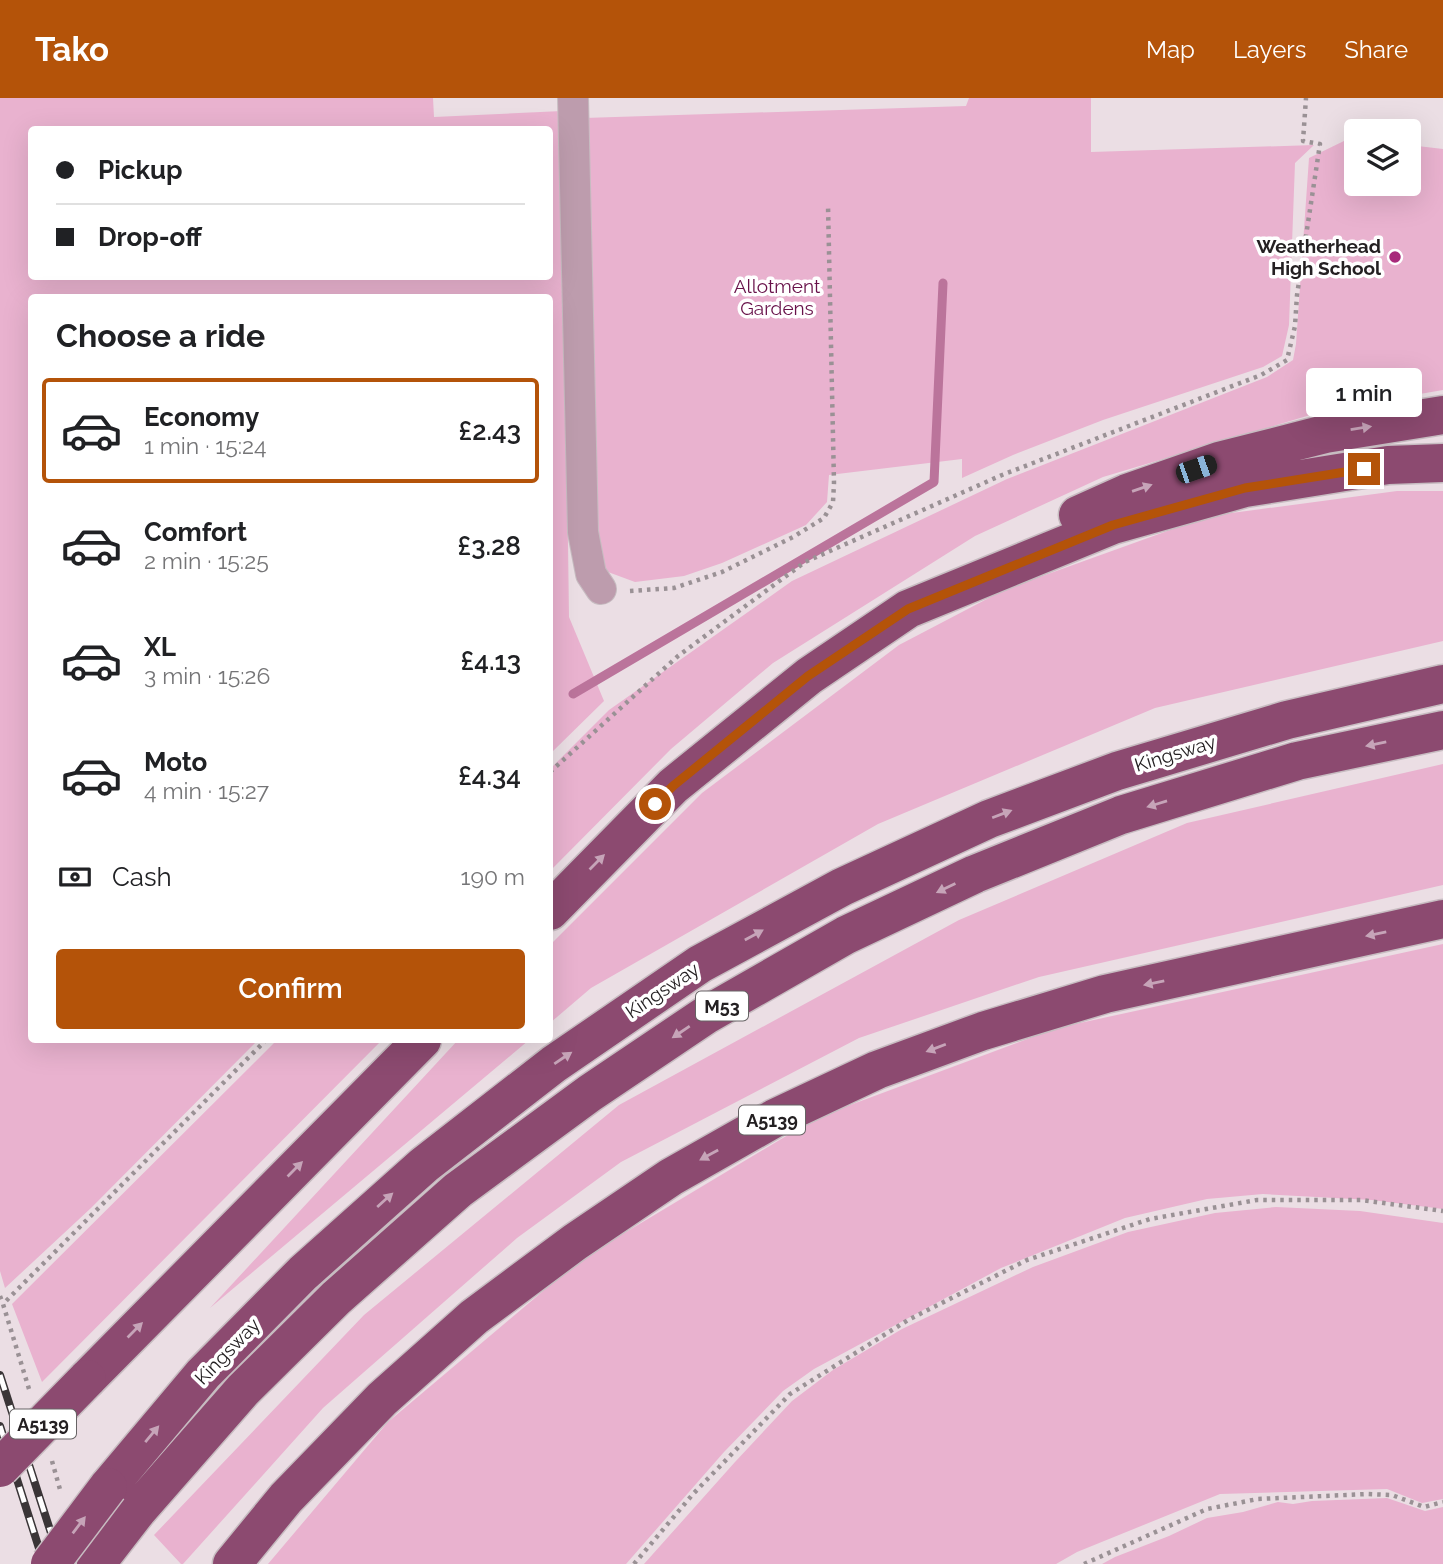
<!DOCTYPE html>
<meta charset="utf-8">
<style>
body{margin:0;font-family:Raleway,sans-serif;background:#f2f2f2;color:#202124;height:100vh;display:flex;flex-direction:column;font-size:26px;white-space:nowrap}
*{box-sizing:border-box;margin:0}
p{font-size:23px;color:#757577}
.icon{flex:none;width:38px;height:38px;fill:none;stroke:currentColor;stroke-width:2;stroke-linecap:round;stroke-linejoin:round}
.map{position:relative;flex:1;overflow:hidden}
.details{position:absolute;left:28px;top:196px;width:525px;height:749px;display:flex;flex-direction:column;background:#fff;border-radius:7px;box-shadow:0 7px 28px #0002}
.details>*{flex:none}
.guide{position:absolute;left:28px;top:28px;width:525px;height:154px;border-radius:7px;box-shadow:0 7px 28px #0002;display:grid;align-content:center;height:154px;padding:0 28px;background:#fff}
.buttons{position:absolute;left:1344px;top:21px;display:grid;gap:14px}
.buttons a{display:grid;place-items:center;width:77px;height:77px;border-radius:7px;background:#fff;box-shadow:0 7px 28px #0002;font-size:35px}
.end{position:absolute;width:32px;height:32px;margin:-16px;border:9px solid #b45309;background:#fff;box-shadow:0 0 0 4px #fff}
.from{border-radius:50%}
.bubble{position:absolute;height:49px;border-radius:7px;background:#fff;box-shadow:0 7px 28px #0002;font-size:23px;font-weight:600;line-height:49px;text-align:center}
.car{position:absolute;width:21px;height:42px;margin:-21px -10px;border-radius:9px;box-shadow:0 0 5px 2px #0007;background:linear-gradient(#222 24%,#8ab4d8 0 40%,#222 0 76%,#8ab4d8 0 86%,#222 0)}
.guide b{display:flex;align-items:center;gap:24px;height:66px;font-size:26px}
.guide b+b{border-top:2px solid #e0e0e0}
.guide i{width:18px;height:18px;background:#202124}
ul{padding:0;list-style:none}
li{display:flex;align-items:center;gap:21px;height:105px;margin:0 14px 10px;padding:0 14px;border:4px solid transparent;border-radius:7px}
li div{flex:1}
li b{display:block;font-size:26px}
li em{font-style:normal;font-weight:600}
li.on{border-color:#b45309}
li>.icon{width:63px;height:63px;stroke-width:1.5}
h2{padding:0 28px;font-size:32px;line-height:84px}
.pay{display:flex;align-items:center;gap:18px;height:77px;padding:0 28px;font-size:26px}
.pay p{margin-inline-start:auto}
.button{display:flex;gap:14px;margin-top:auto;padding:14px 28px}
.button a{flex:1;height:80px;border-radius:7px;background:#b45309;color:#fff;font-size:28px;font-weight:600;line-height:80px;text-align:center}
header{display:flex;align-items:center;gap:42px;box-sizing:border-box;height:98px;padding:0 35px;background:#b45309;color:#fff}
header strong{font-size:33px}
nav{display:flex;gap:38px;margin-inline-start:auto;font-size:24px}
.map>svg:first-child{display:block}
.green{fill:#e9b2cf;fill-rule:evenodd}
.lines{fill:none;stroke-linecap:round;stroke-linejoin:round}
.stream{stroke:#bb749b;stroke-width:9}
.street-casing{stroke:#c7bcc1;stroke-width:32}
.highway-casing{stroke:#c7bcc1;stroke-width:41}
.path{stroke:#9a9195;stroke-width:4.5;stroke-dasharray:3.5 5;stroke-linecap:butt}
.street{stroke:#bd9cad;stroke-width:30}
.highway{stroke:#8c4a70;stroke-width:38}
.rail-casing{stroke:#3a3537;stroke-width:8}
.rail{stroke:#fff;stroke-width:5;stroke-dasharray:16;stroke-linecap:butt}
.highway-bridge-casing{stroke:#c7bcc1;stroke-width:41;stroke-linecap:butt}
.highway-bridge{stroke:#8c4a70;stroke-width:38}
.oneway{fill:#c6a4b8}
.route{stroke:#b45309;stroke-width:9}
.poi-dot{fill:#a82a7b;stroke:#fff;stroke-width:2.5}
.labels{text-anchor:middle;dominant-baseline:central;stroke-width:7;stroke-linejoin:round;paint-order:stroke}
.shield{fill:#fff;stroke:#666364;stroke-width:2}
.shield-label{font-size:18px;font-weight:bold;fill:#242022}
.poi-label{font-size:19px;font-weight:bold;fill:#242022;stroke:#fff;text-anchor:end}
.park-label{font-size:19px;fill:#68124a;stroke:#fff}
.street-label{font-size:19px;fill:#242022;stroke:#fff}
</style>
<header>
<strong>Tako</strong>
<nav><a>Map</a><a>Layers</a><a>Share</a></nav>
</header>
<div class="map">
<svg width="1443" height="1466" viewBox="0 0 1443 1466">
<rect width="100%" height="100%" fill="#ebdee4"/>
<path class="green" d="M0,0h433l1,19 128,-6 7,506 35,84 -54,53v-456h-518v742h226l-167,168 -86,80 -5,-17zM32,32h518v146h-518z
M969,0h122v54l223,-7 -19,18 -6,162 -7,31 -19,11 -160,53 -90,35 -51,23v-19l-133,16 -2,27 -21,23 -84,38 -38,13 -49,6 -27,-10 -11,-16 -13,-438 382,-12z
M1346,42l10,1v43h53v-39l34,4v241l-116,20 -224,67 -128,59 -202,127 -102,86 -121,122v-102l59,-59 183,-129 215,-102 260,-102 26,-17 3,-16 13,-186z
M1397,393h46v150l-288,67 -277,116 -287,164 -41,35v-78l152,-152 197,-148 107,-56 203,-73z
M1443,666v121l-404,92 -180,61 -238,124 -104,76 -194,170 -140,156h-2l-27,-29 210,-220 255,-210 340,-185 228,-97z
M1443,846v265l-71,-9 -109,-6 -56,5 -82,19 -124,50 -187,101 -31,22 -59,61 -98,112h-358l120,-142 193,-163 237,-142 239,-89z
M277,942h105l-340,342 -30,-78z
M458,942h71l-319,268z
M1276,1109l84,4 83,12v276l-21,4 -35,-14 -167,5 -143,58 -21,12h-412l91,-102 57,-61 41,-31 69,-41 131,-62 95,-35 87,-19z
M1387,1400l38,13 18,-4v57h-341l13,-7 54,-21 38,-18 36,-6 35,-10 15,2 19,-3z"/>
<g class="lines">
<path class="stream" d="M573,596l361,-212 9,-199"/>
<defs>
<path id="street" d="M573,0l10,434 8,42 10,15"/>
<path id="highway" d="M1078,417l49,-22 92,-32 106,-27 118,-19
M550,813l123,-125 136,-110 99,-67 205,-84 132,-37 143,-23 55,-2
M87,1281l335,-339
M108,1389l95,-113 100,-101 121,-108 130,-101 146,-100 142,-77 147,-68 128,-48 170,-51 156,-36
M96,1466l41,-53 106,-121 93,-92 122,-108 132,-97 116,-78 140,-80 129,-61 146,-59 176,-54 146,-31
M232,1466l54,-66 96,-99 92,-82 101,-75 96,-65 104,-59 102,-48 106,-39 122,-37 338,-75"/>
</defs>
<use href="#street" class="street-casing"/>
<use href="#highway" class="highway-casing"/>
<path class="path" d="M630,493l44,-3 48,-16 71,-35 31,-19 9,-16 1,-19 -6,-278
M550,674l128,-116 127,-94 197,-87 259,-100 26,-15 8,-34 2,-31 23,-151 -17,-3 3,-43
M0,1198l3,8
M29,1291l-26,-85 263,-264
M52,1363l9,32
M634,1466l59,-70 97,-100 118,-74 119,-60 123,-41 107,-19h104l82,11
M1084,1466l123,-55 51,-10 110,-5 24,1 32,12 19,-5"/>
<use href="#street" class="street"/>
<use href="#highway" class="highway"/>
<defs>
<path id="rail" d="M0,1277l61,189
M0,1328l44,138"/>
</defs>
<use href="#rail" class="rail-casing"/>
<use href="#rail" class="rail"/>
<defs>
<path id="highway-bridge" d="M0,1370l87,-89
M50,1466l58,-77"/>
</defs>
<use href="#highway-bridge" class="highway-bridge-casing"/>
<use href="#highway-bridge" class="highway-bridge"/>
</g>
<defs><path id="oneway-solid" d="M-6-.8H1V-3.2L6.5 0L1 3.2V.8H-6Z" transform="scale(1.75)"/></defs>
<g class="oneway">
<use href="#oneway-solid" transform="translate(1361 330) rotate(-9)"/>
<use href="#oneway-solid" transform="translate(1142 390) rotate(-19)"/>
<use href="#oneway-solid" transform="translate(1376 646) rotate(168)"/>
<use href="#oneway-solid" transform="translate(1157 706) rotate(163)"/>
<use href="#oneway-solid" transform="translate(1002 716) rotate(-21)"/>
<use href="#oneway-solid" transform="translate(597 764) rotate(-45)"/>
<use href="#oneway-solid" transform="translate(946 790) rotate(154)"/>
<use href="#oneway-solid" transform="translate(1376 836) rotate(168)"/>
<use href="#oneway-solid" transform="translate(754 837) rotate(-29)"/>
<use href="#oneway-solid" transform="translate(1154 885) rotate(168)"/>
<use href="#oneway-solid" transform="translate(681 934) rotate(146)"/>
<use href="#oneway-solid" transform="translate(936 950) rotate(159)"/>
<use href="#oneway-solid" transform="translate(563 960) rotate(-34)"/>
<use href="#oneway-solid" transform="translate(709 1057) rotate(151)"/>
<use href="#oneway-solid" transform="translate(295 1071) rotate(-45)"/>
<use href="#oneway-solid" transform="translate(385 1102) rotate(-42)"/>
<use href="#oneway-solid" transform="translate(135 1232) rotate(-45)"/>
<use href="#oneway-solid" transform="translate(152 1336) rotate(-50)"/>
<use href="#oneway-solid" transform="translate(79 1427) rotate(-53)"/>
</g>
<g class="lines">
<path class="route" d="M655,706l18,-18 135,-110 100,-67 205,-84 132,-37 119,-19"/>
</g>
<circle class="poi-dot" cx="1395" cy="159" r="7"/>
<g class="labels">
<g class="shield">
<rect x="696" y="893.5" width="52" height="29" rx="5"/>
<rect x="739" y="1007.5" width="66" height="29" rx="5"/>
<rect x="10" y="1311.5" width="66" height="29" rx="5"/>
</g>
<g class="shield-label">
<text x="722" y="908">M53</text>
<text x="772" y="1022">A5139</text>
<text x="43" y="1326">A5139</text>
</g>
<g class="poi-label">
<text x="1381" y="148">Weatherhead<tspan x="1381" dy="22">High School</tspan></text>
</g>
<g class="park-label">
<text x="777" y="188">Allotment<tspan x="777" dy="22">Gardens</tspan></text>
</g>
<g class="street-label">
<text transform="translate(1175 655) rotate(-17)">Kingsway</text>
<text transform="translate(662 892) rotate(-34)">Kingsway</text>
<text transform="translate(227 1253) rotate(-46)">Kingsway</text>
</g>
</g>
</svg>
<div class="buttons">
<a><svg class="icon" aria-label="layers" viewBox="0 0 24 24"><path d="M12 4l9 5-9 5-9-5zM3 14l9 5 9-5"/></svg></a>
</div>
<i class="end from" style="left:655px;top:706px"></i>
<i class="end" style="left:1364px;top:371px"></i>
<div class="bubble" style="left:1306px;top:270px;width:116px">1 min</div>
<i class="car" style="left:1196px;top:371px;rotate:71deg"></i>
<div class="guide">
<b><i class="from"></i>Pickup</b>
<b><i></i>Drop-off</b>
</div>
<section class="details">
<h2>Choose a ride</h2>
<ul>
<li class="on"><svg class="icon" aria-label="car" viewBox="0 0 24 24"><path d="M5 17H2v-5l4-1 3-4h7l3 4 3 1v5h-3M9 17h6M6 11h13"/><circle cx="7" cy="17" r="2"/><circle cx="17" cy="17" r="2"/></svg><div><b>Economy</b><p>1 min · 15:24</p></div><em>£2.43</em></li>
<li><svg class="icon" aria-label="car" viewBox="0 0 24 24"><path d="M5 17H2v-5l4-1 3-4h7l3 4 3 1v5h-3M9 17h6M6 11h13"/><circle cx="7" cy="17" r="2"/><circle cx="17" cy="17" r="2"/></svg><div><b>Comfort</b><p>2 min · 15:25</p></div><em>£3.28</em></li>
<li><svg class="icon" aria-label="car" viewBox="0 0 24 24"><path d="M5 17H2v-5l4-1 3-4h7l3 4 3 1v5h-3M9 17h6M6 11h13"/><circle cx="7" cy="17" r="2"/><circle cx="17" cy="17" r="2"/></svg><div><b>XL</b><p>3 min · 15:26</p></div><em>£4.13</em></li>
<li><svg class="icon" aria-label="car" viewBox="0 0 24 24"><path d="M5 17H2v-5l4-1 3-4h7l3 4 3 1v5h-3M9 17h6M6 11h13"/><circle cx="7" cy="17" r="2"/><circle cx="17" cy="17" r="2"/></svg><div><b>Moto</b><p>4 min · 15:27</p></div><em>£4.34</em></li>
</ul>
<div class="pay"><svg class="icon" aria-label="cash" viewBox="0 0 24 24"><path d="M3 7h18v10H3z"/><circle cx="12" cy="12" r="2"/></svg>Cash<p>190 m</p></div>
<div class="button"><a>Confirm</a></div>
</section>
</div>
